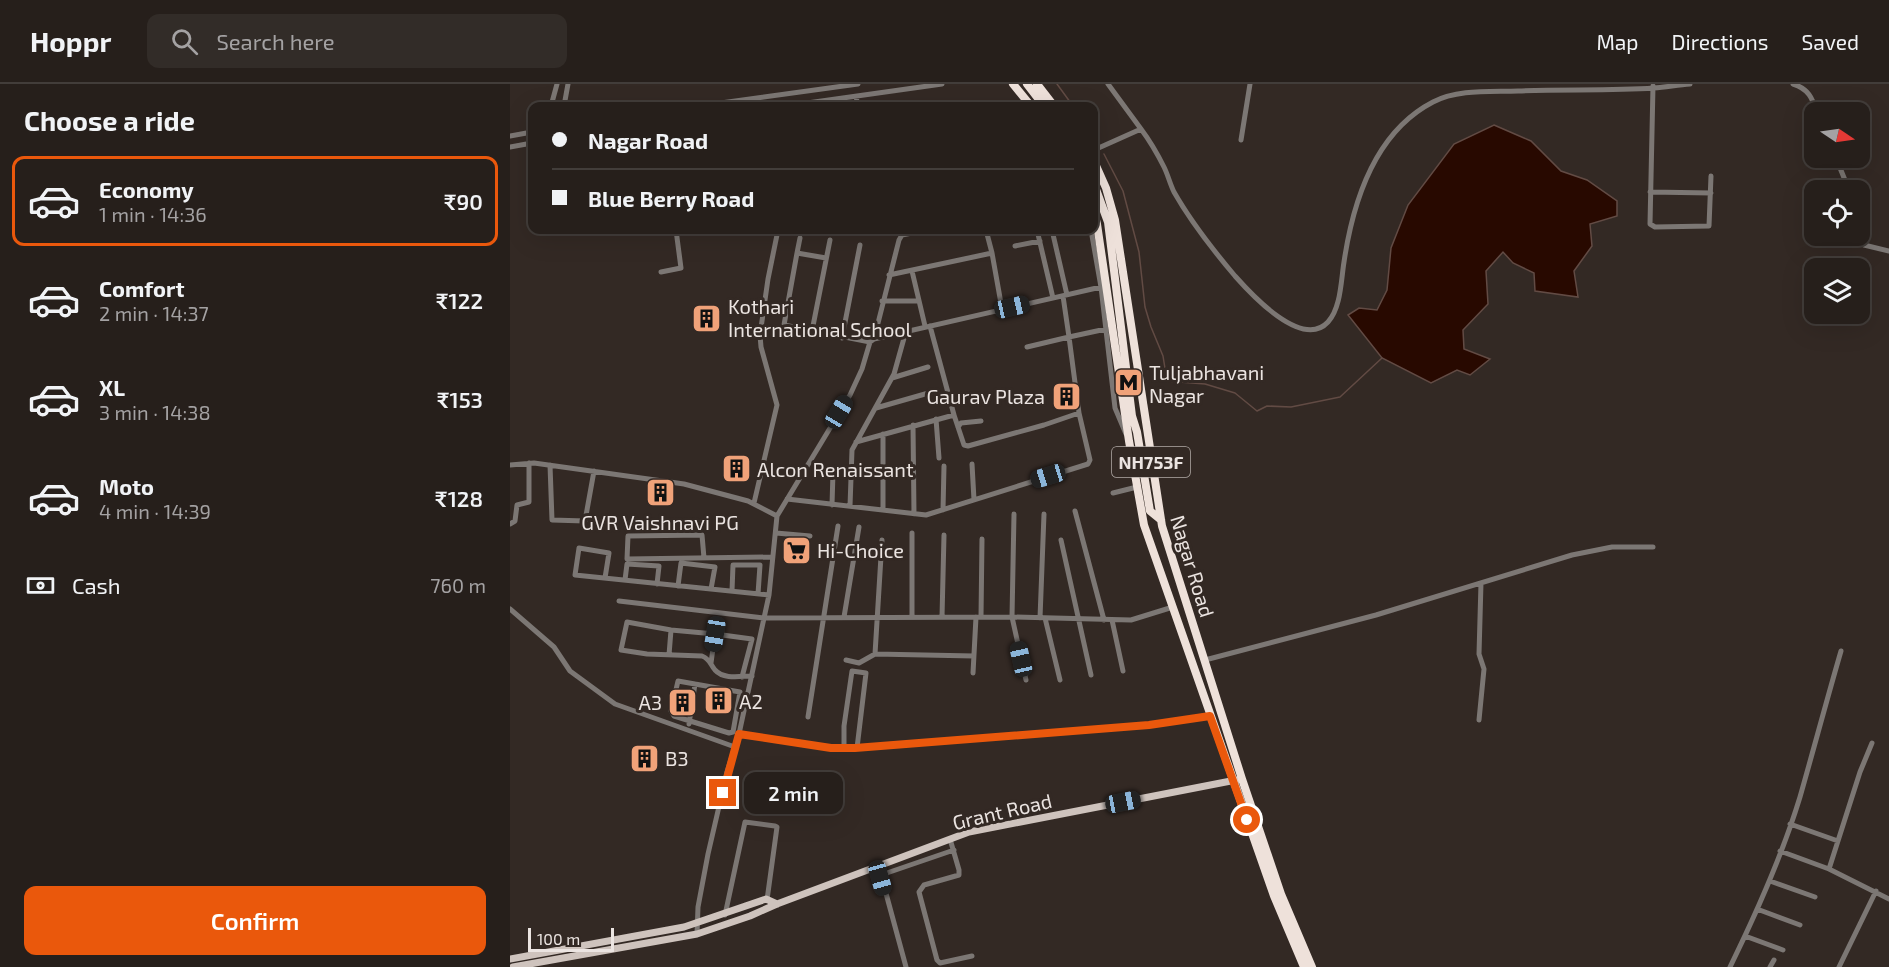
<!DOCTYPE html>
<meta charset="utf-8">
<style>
body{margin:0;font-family:"Exo 2",sans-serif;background:#322c28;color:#f1f3f6;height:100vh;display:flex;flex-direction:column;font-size:22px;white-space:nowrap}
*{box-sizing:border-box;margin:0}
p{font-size:20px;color:#a4a2a3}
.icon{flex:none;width:33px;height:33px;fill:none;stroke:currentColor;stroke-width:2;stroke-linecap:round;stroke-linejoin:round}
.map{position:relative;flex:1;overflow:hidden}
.drawer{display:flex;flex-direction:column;background:#261f1b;width:510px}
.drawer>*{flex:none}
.banner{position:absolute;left:18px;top:18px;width:570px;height:132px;border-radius:12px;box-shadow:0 6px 24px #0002,0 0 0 2px #423d3a;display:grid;align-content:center;height:132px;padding:0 24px;background:#261f1b}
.needle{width:39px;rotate:103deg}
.buttons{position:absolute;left:1294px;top:18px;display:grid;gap:12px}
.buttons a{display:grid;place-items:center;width:66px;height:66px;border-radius:12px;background:#261f1b;box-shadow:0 6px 24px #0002,0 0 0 2px #423d3a;font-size:30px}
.scale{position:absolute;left:18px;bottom:15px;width:86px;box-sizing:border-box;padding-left:6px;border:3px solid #ebe4e1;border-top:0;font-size:16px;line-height:21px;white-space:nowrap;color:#ebe4e1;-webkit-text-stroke:4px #332924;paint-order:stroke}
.end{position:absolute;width:27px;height:27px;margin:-14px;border:8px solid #ea580c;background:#fff;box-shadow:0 0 0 3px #fff}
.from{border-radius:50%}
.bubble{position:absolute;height:42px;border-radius:12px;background:#261f1b;box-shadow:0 6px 24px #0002,0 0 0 2px #423d3a;font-size:20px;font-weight:600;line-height:42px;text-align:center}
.car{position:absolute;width:18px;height:36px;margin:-18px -9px;border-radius:8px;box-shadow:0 0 4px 2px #0007;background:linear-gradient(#222 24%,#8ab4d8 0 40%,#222 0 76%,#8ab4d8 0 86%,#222 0)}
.banner b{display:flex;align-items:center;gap:21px;height:57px;font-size:22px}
.banner b+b{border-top:2px solid #423d3a}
.banner i{width:15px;height:15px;background:#f1f3f6}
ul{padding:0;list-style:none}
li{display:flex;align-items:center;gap:18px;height:90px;margin:0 12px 9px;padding:0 12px;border:3px solid transparent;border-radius:12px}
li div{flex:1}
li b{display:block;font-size:22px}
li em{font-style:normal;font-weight:600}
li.selected{border-color:#ea580c}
li>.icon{width:54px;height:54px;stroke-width:1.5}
h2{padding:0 24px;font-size:27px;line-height:72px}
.pay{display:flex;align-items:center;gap:15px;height:66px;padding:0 24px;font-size:22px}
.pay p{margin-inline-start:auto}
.primary-button{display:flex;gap:12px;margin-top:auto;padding:12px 24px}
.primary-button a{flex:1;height:69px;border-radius:12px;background:#ea580c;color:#fff;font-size:24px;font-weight:600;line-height:69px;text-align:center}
header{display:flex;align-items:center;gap:36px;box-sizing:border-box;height:84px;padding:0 30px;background:#261f1b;border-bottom:2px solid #423d3a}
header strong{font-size:28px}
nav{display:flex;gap:33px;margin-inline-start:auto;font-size:21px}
.search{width:420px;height:54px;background:#322c28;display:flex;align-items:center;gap:15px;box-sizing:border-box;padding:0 21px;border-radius:12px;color:#a4a2a3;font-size:22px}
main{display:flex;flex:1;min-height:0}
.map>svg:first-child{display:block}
.water{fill:#280900;stroke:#624b44;stroke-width:1.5}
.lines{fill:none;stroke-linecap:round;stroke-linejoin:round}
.stream{stroke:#624b44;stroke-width:1.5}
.minor{stroke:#7c7774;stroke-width:5}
.major{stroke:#cec3bd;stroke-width:7}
.highway{stroke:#eee1da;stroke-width:8}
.route{stroke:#ea580c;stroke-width:8}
.labels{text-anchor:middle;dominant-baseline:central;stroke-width:6;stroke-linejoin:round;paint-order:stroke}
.shield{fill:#332924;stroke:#b4aca8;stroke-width:1.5}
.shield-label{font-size:18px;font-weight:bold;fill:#ebe4e1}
.poi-label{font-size:20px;fill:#ebe4e1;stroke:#332924;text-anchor:start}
.street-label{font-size:20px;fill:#ebe4e1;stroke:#332924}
</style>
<header>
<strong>Hoppr</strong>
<div class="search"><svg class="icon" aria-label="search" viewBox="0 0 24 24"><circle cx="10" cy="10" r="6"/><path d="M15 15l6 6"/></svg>Search here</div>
<nav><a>Map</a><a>Directions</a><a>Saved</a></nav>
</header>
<main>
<section class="drawer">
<h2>Choose a ride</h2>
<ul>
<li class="selected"><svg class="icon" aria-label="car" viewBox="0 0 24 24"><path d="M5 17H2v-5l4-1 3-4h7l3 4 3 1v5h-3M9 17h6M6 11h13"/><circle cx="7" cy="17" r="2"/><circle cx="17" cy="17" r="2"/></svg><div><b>Economy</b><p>1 min · 14:36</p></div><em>₹90</em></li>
<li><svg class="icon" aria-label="car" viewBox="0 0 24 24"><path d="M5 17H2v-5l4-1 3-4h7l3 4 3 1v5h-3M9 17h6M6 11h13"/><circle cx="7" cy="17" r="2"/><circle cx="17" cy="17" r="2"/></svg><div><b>Comfort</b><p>2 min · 14:37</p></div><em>₹122</em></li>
<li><svg class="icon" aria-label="car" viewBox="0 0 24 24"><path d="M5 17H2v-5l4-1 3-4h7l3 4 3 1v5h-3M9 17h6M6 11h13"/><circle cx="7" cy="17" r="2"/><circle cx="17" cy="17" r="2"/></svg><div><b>XL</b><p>3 min · 14:38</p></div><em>₹153</em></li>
<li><svg class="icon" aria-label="car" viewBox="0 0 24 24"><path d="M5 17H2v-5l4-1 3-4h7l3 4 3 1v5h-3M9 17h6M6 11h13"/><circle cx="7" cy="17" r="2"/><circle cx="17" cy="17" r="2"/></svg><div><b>Moto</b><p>4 min · 14:39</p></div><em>₹128</em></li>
</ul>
<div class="pay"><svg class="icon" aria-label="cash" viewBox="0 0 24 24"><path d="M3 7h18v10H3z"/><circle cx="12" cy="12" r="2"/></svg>Cash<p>760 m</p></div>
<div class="primary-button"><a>Confirm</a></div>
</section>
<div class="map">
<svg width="1379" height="883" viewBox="0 0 1379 883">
<rect width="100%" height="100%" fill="#332924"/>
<path class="water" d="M984,41l37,16 30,30 26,9 30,21v15l-27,8 2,22 -18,25 4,26 -43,-6 -1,-18 -21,-10 -10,-11 -17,19 2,33 -25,26 1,19 26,10 -20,16 -13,-5 -26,13 -49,-25 -34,-43 11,-7 18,2 10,-20 4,-42 17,-43 46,-61z"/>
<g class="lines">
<path class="stream" d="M547,0l16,22
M584,50l5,10
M594,70l19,37 16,61 6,55 6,20 12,29 4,25 38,3 30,9 22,18 10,-5 24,1 49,-10 42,-39"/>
<path class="minor" d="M598,0l33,45
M1283,0c16,5 19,14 24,28
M1143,2l-3,138 5,3 54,-1 2,-50
M41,22l6,-22
M54,22l4,-22
M64,22h2
M189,22l159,-22
M276,22l156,-22
M346,22l1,-10
M0,52l22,-4
M731,56l9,-56
M0,63l22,-4
M584,66l47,-21c9,12 16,24 23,38 4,8 6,17 10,25 17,30 39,58 61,84 16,18 67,74 93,46 13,-14 13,-42 16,-60 9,-61 31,-130 89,-160 25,-13 57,-10 85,-11 45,-2 91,0 136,-3 12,-1 24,-3 36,-4
M1326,74l13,32
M1140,108l61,1
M527,146l16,68
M542,146l15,65
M581,146l10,57 14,121 11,26
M1345,152l9,9 25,6
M505,162l25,-5
M287,169l3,-15
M482,169l10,56
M316,174l-29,-5 -13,72 86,17
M402,187l13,55
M151,188l20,-4 -5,-38
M379,191l103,-22 -6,-23
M372,217h37
M420,242l24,89 10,30 4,1 76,-21 35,-12
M302,247l18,-91
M332,254l18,-93
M364,255l227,-52
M517,263l42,-10 -6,-41
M382,294l36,-11
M366,324l56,-16
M426,335l3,39
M403,341l1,89
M448,343l3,-4 20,-2
M346,358l98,-27
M462,380l2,36
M0,381l24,-2 150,21 64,17 29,15
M40,381l2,55 33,1 9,-50
M603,409l24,-6
M277,415l139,16 162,-51 2,-4 -11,-47 -10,-76 37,-8
M244,419l23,-98 -16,-58 -1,-12 8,-56 10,-49
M322,421l1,-33
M340,422l2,-56 42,-76 12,-43
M373,426v-76
M433,426l1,-44
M565,427l29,109
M504,430l-2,103 14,63
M0,440l5,-3 2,-16 12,-3v-39
M266,449l34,3
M551,456l30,135
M194,474l-2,-23 -74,1 -1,23 146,-2
M95,494l4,-25 -30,-5 -4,27 194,20
M115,496l2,-16 32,2 -2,18
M168,502l3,-23 34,4 -4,22
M222,507l1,-26h27l-2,29
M109,517l145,17 248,-1 119,3 42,-13
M0,525l44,38 16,24 45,33 120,43
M334,533l15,-90
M402,533v-84
M432,533l2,-82
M471,533l1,-78
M530,534l4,-104
M535,534l15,62
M602,536l11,51
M205,550l-44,-4 -44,-8 -6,28 26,4 55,2c8,3 8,8 13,14 9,10 26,6 37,6
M365,570l7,-114
M159,571l2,-25
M336,576l13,3 16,-9 99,2
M695,576l171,-45 196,-60 40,-8h41
M201,579l4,-29 37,5 -10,38
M463,589l3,-56
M168,597l62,11 -7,40 -4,1 -55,-17 -3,-5z
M298,633l30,-191
M969,636l5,-51 -5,-15 2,-71
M179,640l6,-40
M229,650l92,14h24l294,-23 61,-10
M334,664v-22l8,-55 14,2 -9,75
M1280,740l48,17
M440,755l9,31v5l-35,10 -5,7 18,68 3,3 32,-7
M1270,767l49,18 60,30
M1319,785l31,-97 12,-29
M1260,797l45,16
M1247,825l43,16
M215,831l20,-93 30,4 2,1 -10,73
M187,850l1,-27 10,-53 19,-82 12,-38 30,-139 8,-79 73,-121 12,-26 8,-27 4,-3 25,-99 3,-5 25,-5
M1235,852l38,14
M396,883l-25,-92 73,-25
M1220,883c27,-55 52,-111 70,-170 14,-49 27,-98 41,-146
M1260,883l4,-7
M1329,883l37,-76"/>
<path class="major" d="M0,875l174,-32 82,-28 11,5
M3,883l184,-33 53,-18 27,-12 192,-72 267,-52"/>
<path class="highway" d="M503,0l18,22
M517,0l17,22
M527,0l17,22
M584,77l12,27 9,32 47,306 80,253 39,115 31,73
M584,100l14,38 24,194 5,16 13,79 11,9
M584,128l3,12 32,217 15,84 130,371 30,71"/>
</g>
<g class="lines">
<path class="route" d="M213,709l16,-59 92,14h24l294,-23 61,-9 37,104"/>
</g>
<defs>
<symbol id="building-square" viewBox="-11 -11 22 22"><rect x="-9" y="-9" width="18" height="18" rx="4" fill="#f0a279" stroke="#332924"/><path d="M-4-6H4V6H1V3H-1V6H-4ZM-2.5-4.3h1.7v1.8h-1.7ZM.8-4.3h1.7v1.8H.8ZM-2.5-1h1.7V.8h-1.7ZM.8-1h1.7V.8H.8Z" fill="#111"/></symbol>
<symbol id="metro-square" viewBox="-11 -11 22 22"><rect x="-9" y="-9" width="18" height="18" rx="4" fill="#f0a279" stroke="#332924"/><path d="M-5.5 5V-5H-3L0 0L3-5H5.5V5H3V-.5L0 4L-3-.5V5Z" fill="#111"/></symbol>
<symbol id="supermarket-square" viewBox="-11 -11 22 22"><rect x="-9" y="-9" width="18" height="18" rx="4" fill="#f0a279" stroke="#332924"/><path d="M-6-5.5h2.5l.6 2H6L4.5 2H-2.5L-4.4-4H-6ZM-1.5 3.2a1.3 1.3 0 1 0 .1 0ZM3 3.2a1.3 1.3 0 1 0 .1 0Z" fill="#111"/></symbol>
</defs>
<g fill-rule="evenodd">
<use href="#building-square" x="180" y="218" width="33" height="33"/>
<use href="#metro-square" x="602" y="282" width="33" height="33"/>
<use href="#building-square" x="540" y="296" width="33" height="33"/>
<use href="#building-square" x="210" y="368" width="33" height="33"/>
<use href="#building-square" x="134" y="392" width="33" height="33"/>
<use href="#supermarket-square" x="270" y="450" width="33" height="33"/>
<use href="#building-square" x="192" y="600" width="33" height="33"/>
<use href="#building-square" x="156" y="602" width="33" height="33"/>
<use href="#building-square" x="118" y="658" width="33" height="33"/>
</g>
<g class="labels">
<rect class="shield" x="602" y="363" width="78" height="30" rx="4.5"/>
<g class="shield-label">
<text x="641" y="378">NH753F</text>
</g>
<g class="poi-label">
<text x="218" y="222">Kothari<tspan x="218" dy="23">International School</tspan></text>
<text x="639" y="288">Tuljabhavani<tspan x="639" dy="23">Nagar</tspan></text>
<text x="535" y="312" text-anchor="end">Gaurav Plaza</text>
<text x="247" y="385">Alcon Renaissant</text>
<text x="150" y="438" text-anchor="middle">GVR Vaishnavi PG</text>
<text x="307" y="466">Hi-Choice</text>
<text x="229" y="617">A2</text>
<text x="152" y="618" text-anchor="end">A3</text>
<text x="155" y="674">B3</text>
</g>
<g class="street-label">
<text transform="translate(683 482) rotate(73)">Nagar Road</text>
<text transform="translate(492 727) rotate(-13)">Grant Road</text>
</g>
</g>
</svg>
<div class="buttons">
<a><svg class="needle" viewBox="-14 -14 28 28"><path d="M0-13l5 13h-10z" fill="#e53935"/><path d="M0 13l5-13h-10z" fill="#a4a2a3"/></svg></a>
<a><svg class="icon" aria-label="locate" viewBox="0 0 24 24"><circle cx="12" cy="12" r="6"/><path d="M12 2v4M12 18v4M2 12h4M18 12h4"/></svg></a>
<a><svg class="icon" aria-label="layers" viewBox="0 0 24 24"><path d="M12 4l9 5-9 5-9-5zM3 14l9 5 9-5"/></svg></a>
</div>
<div class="scale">100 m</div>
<i class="end from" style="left:737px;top:736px"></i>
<i class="end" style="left:213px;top:709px"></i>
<div class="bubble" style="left:234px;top:688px;width:99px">2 min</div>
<i class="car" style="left:502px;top:223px;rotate:77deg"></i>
<i class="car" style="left:329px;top:328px;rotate:31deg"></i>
<i class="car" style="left:538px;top:392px;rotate:253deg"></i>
<i class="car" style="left:205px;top:550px;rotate:189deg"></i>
<i class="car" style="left:511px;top:575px;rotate:347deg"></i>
<i class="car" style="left:613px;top:718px;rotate:79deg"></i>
<i class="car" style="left:370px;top:794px;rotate:164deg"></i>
<div class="banner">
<b><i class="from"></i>Nagar Road</b>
<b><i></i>Blue Berry Road</b>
</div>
</div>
</main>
